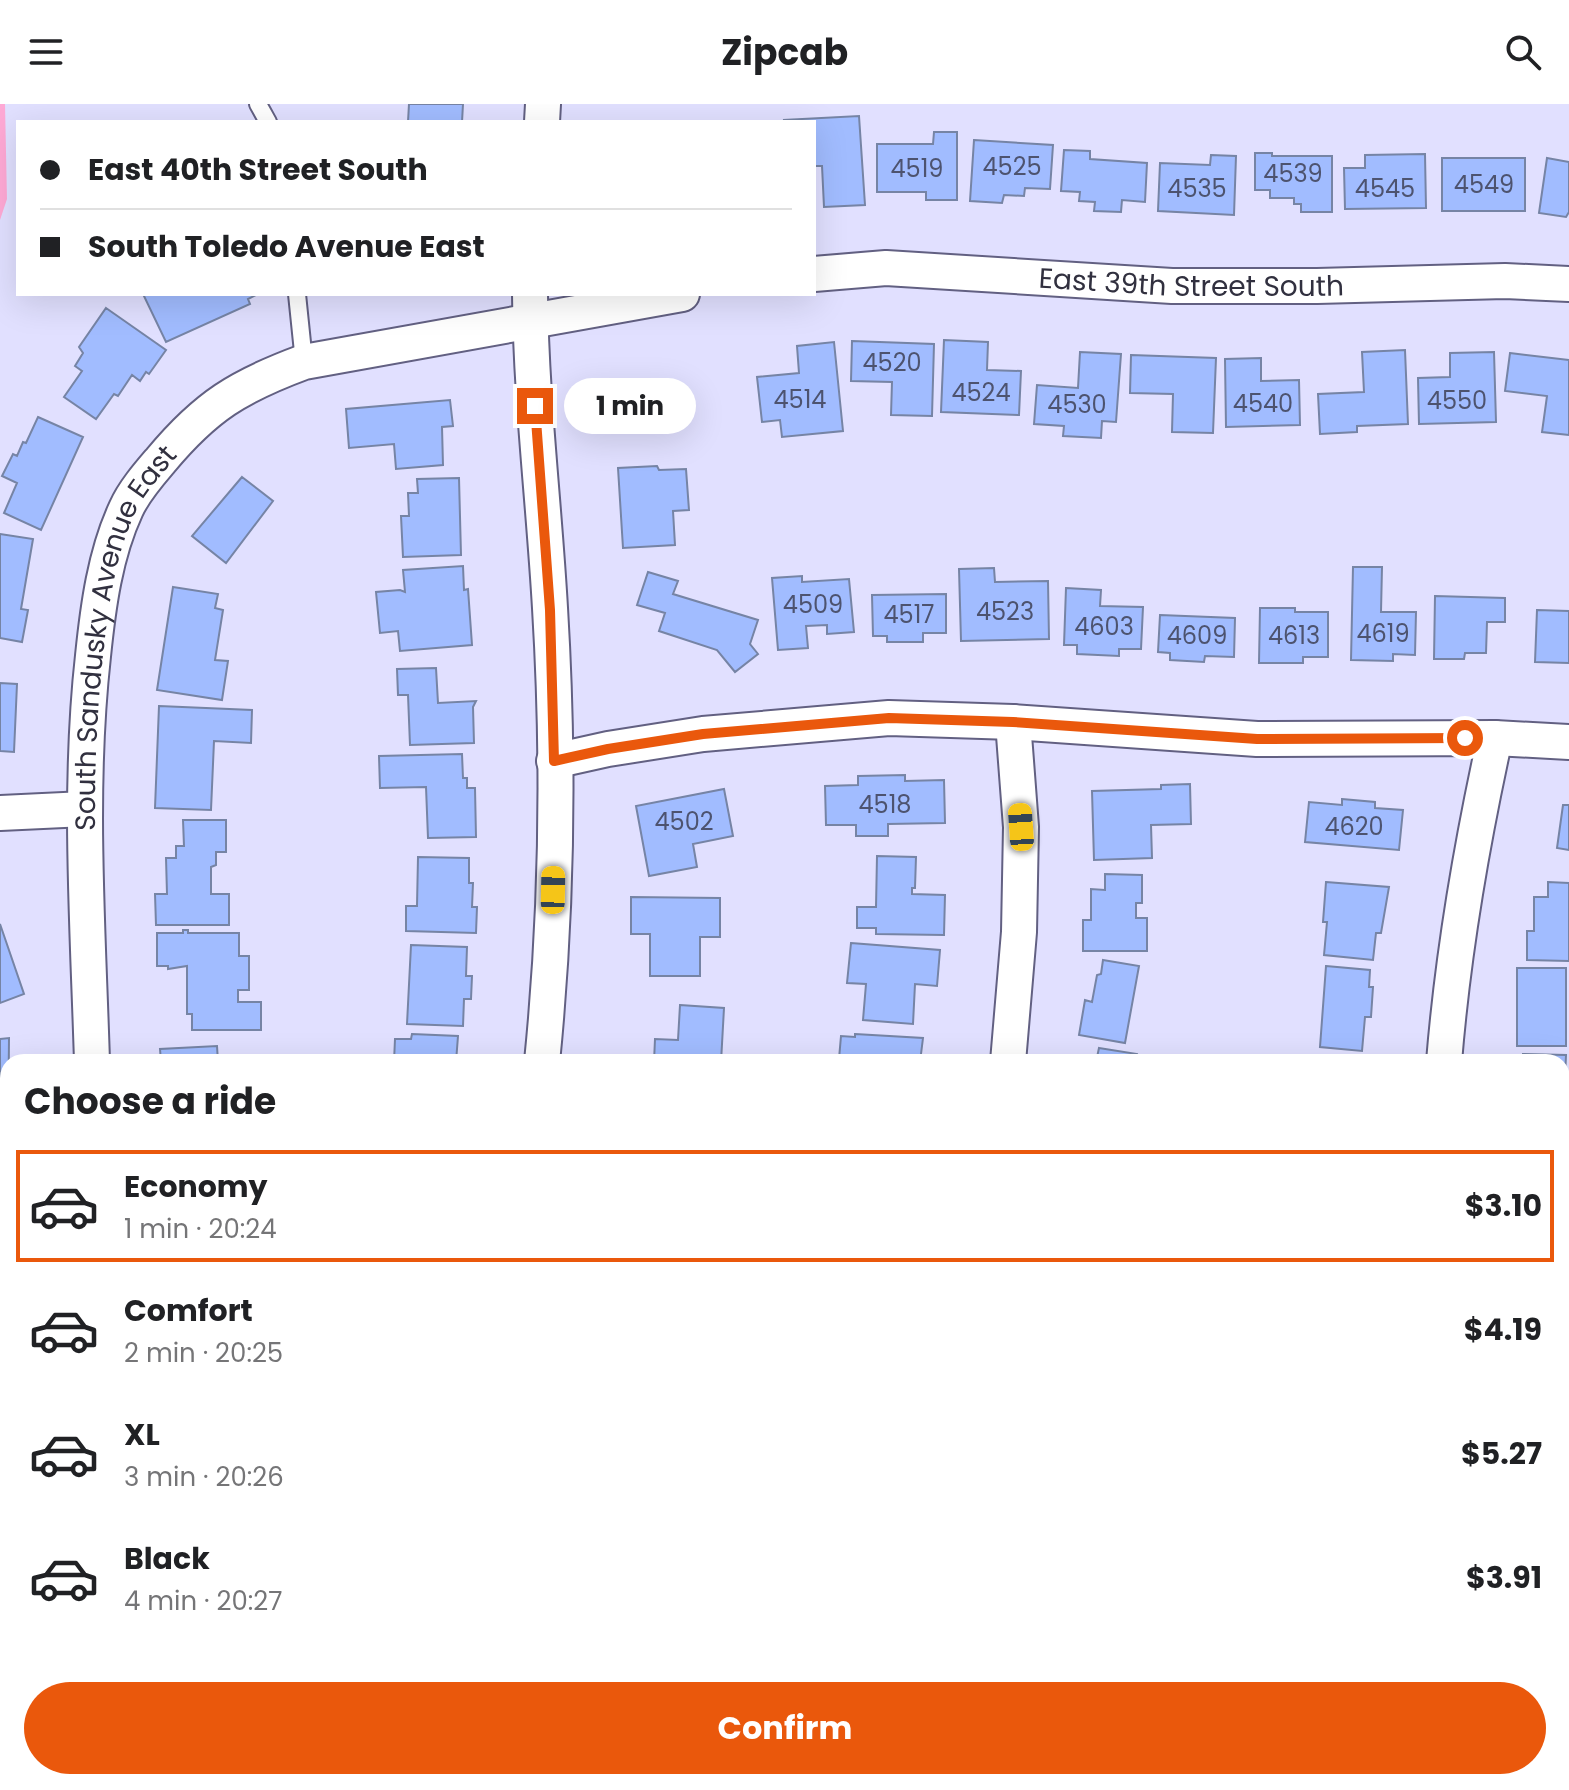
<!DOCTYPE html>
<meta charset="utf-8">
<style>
body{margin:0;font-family:Poppins,sans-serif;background:#f2f2f2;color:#202124;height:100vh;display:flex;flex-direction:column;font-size:30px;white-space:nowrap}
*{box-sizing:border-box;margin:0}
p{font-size:26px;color:#757577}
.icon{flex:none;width:44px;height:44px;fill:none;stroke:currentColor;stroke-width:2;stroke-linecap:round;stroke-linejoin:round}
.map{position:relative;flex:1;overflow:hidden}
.side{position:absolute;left:0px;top:950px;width:1570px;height:736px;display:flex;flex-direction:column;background:#fff;border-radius:24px 24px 0 0;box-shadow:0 8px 32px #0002}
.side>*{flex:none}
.guide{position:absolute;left:16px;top:16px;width:800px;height:176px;border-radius:0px;box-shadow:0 8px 32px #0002;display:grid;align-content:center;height:176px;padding:0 24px;background:#fff}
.end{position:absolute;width:36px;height:36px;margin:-18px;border:10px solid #ea580c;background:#fff;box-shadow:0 0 0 4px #fff}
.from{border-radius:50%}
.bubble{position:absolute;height:56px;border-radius:28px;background:#fff;box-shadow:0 8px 32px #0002;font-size:26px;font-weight:700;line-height:56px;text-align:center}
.car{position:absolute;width:24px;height:48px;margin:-24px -12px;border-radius:10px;box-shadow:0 0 6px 2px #0007;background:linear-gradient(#f5c518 24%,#345 0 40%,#f5c518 0 76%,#345 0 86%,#f5c518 0)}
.guide b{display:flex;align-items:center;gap:28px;height:76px;font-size:30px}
.guide b+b{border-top:2px solid #e0e0e0}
.guide i{width:20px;height:20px;background:#202124}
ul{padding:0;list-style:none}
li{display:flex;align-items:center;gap:24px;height:112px;margin:0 16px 12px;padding:0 8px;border:4px solid transparent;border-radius:0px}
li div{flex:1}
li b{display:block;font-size:30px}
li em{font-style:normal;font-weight:700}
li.current{border-color:#ea580c}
li>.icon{width:72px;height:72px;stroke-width:1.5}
h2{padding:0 24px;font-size:36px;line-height:96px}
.button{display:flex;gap:16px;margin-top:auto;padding:16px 24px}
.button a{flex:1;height:92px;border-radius:48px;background:#ea580c;color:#fff;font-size:32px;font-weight:700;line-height:92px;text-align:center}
header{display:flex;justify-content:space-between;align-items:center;height:104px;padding:0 24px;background:#fff;font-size:36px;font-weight:700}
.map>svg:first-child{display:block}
.built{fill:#d5d3f8}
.green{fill:#fea9d5}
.building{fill:#a1bcff;stroke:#7684a5;stroke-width:2}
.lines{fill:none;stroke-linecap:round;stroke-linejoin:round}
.lane-casing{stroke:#626082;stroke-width:20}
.street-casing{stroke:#626082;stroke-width:38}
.secondary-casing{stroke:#626082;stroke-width:48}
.path{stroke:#a1a0ba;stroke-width:5;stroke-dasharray:6 4;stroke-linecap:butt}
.lane{stroke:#fff;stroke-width:16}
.street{stroke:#fff;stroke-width:34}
.secondary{stroke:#fff;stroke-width:44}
.route{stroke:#ea580c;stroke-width:10}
.labels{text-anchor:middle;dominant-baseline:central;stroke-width:6;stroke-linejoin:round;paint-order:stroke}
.number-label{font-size:24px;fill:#4d536f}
.street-label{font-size:28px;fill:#31303f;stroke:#fff}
</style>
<header><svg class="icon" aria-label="menu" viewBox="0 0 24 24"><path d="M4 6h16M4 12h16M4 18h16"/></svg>Zipcab<svg class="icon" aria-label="search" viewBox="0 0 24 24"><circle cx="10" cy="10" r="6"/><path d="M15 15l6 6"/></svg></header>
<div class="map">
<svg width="1569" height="1686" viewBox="0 0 1569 1686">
<rect width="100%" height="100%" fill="#e1e0ff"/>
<path class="built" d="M1562,1425h7v261h-1251v-8h1244z"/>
<path class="green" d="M0,0h5l2,95 -7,21z"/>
<path class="building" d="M409,0h54l-1,18h-54z
M859,12l6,89 -41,2 -2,-41h-8v-44l-31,-2z
M934,28h23v68h-31v-8h-49v-48h56z
M974,36l79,5 -3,44 -25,-1 -1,8 -20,-1 -2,8 -32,-2z
M1064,46l26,1v8l57,4 -2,39 -23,-2 -1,12 -27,-1 1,-9 -16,-1 1,-9 -19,-1z
M1255,49h17v3h60v56h-31v-8h-7v-6h-24v-8h-15z
M1425,50l1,54 -81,1 -1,-41h21v-13z
M1211,51l25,1 -2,59 -76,-4 2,-48 50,2z
M1442,54h83v53h-83z
M1547,54l22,4v50l-3,5 -27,-4z
M143,190h115l-10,5 2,5 -84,38z
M106,204l60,42 -17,24 -3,-2 -6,9 -8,-6 -14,21 -4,-2 -18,25 -32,-22 18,-26 -7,-5 8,-13 -4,-6z
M944,236l44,2 -1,28 34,1 -2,44 -78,-3z
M852,237l82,3 -2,72 -41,-1 1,-33 -41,-1z
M834,238l9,89 -61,6 -2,-17 -18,2 -5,-45 42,-4 -2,-27z
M1405,246l3,74 -51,2v6l-37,2 -2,-40 46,-2 -2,-40z
M1080,248l41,2 -5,68 -14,-1 -1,17 -38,-2 1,-10 -30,-2 3,-39 41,3z
M1494,248l2,70 -77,2 -1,-46 32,-1v-24z
M1510,249l59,7v75l-27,-3 5,-36 -42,-5z
M1131,251l85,3 -3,75 -41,-1 1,-38 -43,-1z
M1261,254v23l38,-1 1,45 -74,2 -1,-68z
M450,296l3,26 -11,1 1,38 -47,4 -2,-25 -45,4 -3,-39z
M38,313l45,20 -42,93 -37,-17 13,-30 -15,-7 11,-22 4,2 6,-14 3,1z
M657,362l2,4 27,-1 3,41 -16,1 2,34 -52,3 -5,-80z
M242,373l31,24 -47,62 -34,-27z
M459,374l2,77 -58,2 -2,-41h8l-1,-23h10l-1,-14z
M0,430l33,5 -12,70 7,1 -6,32 -22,-4z
M463,462l1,24 4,-1 4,56 -72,6 -2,-20 -18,2 -4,-41 24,-2 5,2 -2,-22z
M1353,463h29l-1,45h35l-1,43 -22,-1v7l-42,-1z
M994,464l1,14 53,-1 1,58 -88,2 -2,-72z
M648,468l30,9 -5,13 85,26 -8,24 8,10 -23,18 -18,-22 -58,-19 6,-18 -28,-8z
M802,472v6l47,-3 5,53 -27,2v-9l-21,1 2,22 -30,2 -6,-72z
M173,483l45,7 -3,14 8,2 -8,50 13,1 -6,39 -65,-10z
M1066,484l35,2 -1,16 43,1 -2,42h-22v7l-42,-2v-9h-13z
M946,490v39h-23v9h-36v-6h-14l-1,-41z
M1435,492l70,2v24h-18l-1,31h-21l-1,6h-30z
M1260,504h35v4h33v45h-25v6h-44z
M1537,506l32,1v52l-34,-1z
M1160,511l75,3 -1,39 -29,-1 -1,6 -34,-2v-7l-12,-1z
M436,564l2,35 38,-2 -3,6 1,36 -64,2 -2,-50h-10l-1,-26z
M0,579l17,1 -3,68 -14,-1z
M159,602l93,4 -1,33 -37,-2 -3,69 -56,-2z
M462,650l1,24h4v10h8l1,49 -48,1 -2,-51 -46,1 -1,-32z
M905,671v6l39,-1 1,43 -57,1v12h-32v-11h-30l-1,-39 33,-1v-9z
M1190,680l1,40 -40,1 1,33 -58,2 -2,-69 69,-2v-4z
M724,685l9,47 -40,8 4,23 -48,9 -13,-70z
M1342,695l33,3v6l28,2 -4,40 -94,-8 4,-40 33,3z
M1563,701h6v45l-12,-2z
M183,716h43v32h-10v13l-5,2v27h18v31h-73l-1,-31h12l-1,-36h10v-12h8z
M877,752l39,1 -1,31h-3v6l33,1 -1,40 -68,-1v-6h-19v-21h19z
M418,753l51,1v25h4l-1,24h5l-1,26 -70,-2v-25h11z
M1105,770l37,1v28h-6v15h11v33h-64v-31h8v-31l14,1z
M1326,778l63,5 -8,46h-5l-3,27 -49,-5 3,-33h-4z
M1548,778l21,1v78l-42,-1v-29h7v-34h14z
M631,793l89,1v39h-20v39h-50v-42h-19z
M0,820l24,70 -24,9z
M183,826h5v3h51v23h10v34h-11v12h23v28h-69v-16h-5v-48l-19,3v-3h-11v-33h26z
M851,839l89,7 -3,36 -22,-2 -2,40 -50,-4 3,-36 -19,-1z
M411,841l56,2 -1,29h6l-1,23h-7l-1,27 -56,-2z
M1103,856l36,6 -14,77 -46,-8 6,-35 7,2 5,-27 4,-1z
M1326,862l44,4 -1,17h4l-2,30h-6l-3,34 -42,-4z
M1517,864h49v78h-49z
M680,901l44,3 -3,54h-67l1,-23 23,1z
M412,930l46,2 -2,26h-62l1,-23h16z
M855,930l68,4 -3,24h-61l-20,-3 2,-23 14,1z
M9,934l-1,108h-8v-107z
M217,942l1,16h-57l-1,-13z
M1099,944l38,6 -1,8h-40z
M1523,950l43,1 -1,24h-3v-17h-39z
M1562,991l6,1 -1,32h-5z
M0,1062h8v100h-8z
M1563,1122l4,71h-5v-70z
M0,1175h8v98h-8z
M1562,1226h7v41h-3v6h-4z"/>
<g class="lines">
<defs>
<path id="lane" d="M258,0l10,18
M297,190l7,68
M462,1678l4,8"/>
<g id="street">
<path d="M542,18l1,-18"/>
<path id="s1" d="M814,170l72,-6 286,18h145l188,-5 64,3"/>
<path d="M530,190c1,105 14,209 20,314 9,149 7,305 -8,454"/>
<path d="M554,657l54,-12 95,-15 186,-16 124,4 244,17 238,-1 74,4"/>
<path d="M0,709l85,-4"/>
<path id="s2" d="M92,958c-4,-135 -14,-272 1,-406 5,-49 12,-102 33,-147 8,-18 23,-35 35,-49 45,-54 78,-74 143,-98l378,-68"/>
<path d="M1008,958l11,-130 2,-105 -8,-105"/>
<path d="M1444,958c9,-111 27,-215 51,-324"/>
<path d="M0,1444h8"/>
<path d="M84,1678l1,8"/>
</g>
<path id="secondary" d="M1562,1379h7
M0,1383h8"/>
</defs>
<use href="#lane" class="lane-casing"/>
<use href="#street" class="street-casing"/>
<use href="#secondary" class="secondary-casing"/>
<path class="path" d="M1252,1678v8"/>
<use href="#lane" class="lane"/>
<use href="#street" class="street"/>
<use href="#secondary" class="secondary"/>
</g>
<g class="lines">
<path class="route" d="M535,302l15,204 4,151 54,-12 95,-15 186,-16 124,4 244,17 208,-1"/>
</g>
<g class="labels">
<g class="number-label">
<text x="1012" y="62">4525</text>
<text x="917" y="64">4519</text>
<text x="1293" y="69">4539</text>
<text x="1484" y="80">4549</text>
<text x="1197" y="84">4535</text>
<text x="1385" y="84">4545</text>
<text x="892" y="258">4520</text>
<text x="981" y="288">4524</text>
<text x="800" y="295">4514</text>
<text x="1457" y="296">4550</text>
<text x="1263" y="299">4540</text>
<text x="1077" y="300">4530</text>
<text x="813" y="500">4509</text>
<text x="1005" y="507">4523</text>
<text x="909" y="510">4517</text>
<text x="1104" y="522">4603</text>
<text x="1383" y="529">4619</text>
<text x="1197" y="531">4609</text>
<text x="1294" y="531">4613</text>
<text x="885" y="700">4518</text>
<text x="684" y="717">4502</text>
<text x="1354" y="722">4620</text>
</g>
<g class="street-label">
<text stroke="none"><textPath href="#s1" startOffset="378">East 39th Street South</textPath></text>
<text stroke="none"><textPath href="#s2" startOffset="432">South Sandusky Avenue East</textPath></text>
</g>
</g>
</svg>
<i class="end from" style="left:1465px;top:634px"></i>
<i class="end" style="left:535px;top:302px"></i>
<div class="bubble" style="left:564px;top:274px;width:132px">1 min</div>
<i class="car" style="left:1021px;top:723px;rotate:356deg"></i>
<i class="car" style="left:553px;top:786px;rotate:1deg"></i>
<div class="guide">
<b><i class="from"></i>East 40th Street South</b>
<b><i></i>South Toledo Avenue East</b>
</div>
<section class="side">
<h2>Choose a ride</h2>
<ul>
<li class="current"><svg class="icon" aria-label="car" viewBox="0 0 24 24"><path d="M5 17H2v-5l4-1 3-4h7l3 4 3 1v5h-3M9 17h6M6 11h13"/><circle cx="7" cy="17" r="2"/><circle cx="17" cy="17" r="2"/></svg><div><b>Economy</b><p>1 min · 20:24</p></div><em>$3.10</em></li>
<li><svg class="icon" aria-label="car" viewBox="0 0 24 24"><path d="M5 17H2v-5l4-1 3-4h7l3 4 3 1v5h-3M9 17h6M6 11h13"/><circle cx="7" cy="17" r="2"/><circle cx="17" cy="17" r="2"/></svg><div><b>Comfort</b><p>2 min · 20:25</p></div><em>$4.19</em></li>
<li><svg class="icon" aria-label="car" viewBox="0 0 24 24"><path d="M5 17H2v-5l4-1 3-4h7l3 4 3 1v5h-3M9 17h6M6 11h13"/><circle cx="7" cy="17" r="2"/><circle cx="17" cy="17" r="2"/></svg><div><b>XL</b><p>3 min · 20:26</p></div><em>$5.27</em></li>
<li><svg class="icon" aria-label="car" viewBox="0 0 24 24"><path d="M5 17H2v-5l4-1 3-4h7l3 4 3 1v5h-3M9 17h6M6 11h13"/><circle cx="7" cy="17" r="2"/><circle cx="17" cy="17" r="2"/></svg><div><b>Black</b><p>4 min · 20:27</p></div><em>$3.91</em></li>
</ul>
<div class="button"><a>Confirm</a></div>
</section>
</div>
